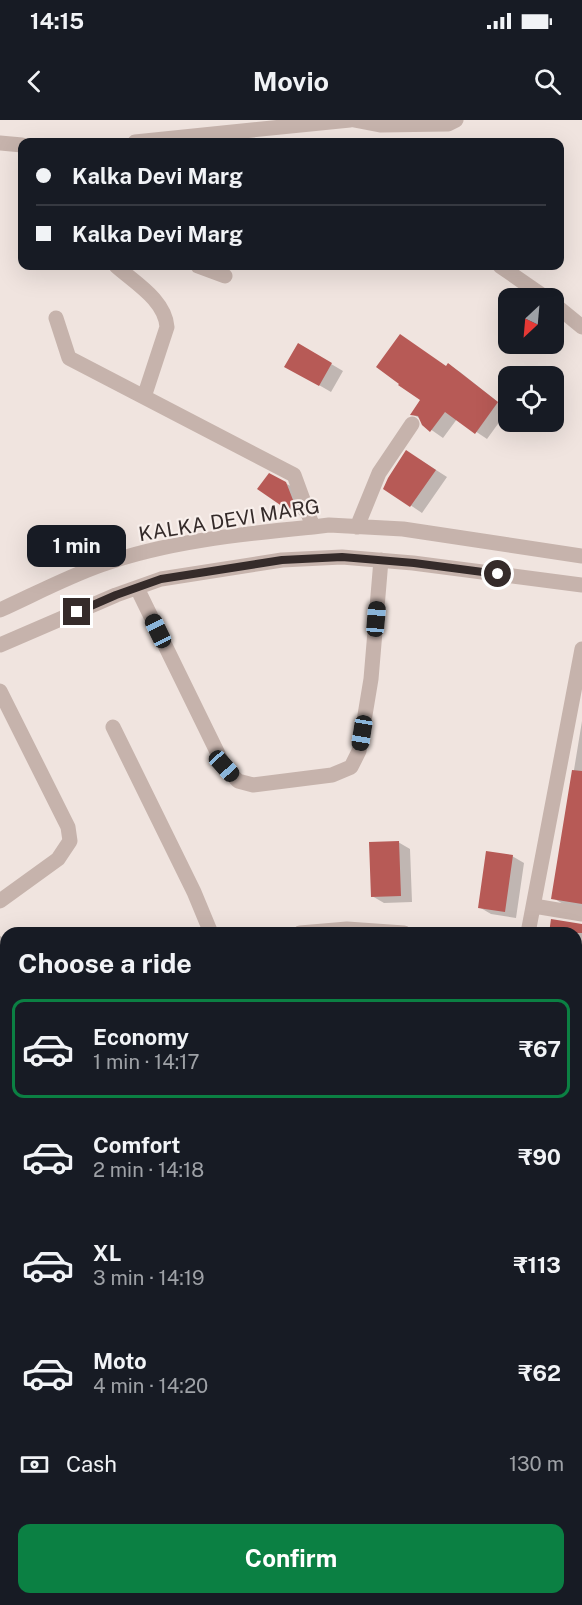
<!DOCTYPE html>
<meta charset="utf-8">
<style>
body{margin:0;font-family:"Public Sans",sans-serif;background:#20242c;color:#f1f3f6;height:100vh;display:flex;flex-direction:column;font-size:22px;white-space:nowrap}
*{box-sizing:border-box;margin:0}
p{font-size:20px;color:#9ea1a6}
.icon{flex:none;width:33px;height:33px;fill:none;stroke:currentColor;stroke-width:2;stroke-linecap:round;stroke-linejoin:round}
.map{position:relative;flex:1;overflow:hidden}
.drawer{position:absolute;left:0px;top:807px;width:582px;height:678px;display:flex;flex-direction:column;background:#171b24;border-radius:18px 18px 0 0;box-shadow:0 6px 24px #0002}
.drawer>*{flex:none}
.banner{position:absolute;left:18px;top:18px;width:546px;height:132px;border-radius:12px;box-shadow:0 6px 24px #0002;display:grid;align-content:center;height:132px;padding:0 18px;background:#171b24}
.needle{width:39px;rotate:206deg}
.controls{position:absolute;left:498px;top:168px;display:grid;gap:12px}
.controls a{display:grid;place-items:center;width:66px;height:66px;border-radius:12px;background:#171b24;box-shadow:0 6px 24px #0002;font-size:30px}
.end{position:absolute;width:27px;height:27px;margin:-14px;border:8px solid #352b2a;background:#fff;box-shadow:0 0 0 3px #fff}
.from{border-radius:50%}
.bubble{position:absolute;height:42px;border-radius:12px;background:#171b24;box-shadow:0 6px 24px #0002;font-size:20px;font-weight:700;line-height:42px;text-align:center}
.car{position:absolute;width:18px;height:36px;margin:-18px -9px;border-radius:8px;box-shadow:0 0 4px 2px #0007;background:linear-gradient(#222 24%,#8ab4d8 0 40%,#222 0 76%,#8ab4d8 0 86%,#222 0)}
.banner b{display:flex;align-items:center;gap:21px;height:57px;font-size:22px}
.banner b+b{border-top:2px solid #363941}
.banner i{width:15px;height:15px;background:#f1f3f6}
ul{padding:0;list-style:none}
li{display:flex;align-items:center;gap:18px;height:99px;margin:0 12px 9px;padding:0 6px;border:3px solid transparent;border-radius:12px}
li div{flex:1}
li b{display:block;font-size:22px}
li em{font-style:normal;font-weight:700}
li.current{border-color:#0b8043}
li>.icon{width:54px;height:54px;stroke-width:1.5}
h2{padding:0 18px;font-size:27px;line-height:72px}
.pay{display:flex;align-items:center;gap:15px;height:66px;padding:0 18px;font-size:22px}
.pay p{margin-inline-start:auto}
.primary-button{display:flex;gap:12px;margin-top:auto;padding:12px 18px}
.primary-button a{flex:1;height:69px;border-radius:12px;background:#0b8043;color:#fff;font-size:24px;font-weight:700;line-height:69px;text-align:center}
.status{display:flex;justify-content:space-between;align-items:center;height:42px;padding:0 30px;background:#171b24;direction:ltr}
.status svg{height:16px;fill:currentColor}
header{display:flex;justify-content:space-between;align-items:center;height:78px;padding:0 18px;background:#171b24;font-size:27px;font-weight:700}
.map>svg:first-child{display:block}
.shadow{fill:#0003}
.building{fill:#b75a56}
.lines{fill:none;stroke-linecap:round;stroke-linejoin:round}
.minor{stroke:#c6b3ac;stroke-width:15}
.route{stroke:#352b2a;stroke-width:8}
.labels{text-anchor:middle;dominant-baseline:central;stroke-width:4.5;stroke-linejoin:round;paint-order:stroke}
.street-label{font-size:20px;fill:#352b2a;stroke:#f8efeb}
</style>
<div class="status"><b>14:15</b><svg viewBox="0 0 49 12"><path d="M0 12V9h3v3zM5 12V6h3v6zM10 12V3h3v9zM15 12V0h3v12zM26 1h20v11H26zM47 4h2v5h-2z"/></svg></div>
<header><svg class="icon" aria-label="back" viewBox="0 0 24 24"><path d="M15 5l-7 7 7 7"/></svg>Movio<svg class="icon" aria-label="search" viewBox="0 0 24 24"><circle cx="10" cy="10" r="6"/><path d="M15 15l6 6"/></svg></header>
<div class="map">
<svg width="582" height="1485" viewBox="0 0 582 1485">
<rect width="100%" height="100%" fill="#f0e4df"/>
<path class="shadow" d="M299,225l44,26 -12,21 -45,-26z
M449,245l11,7 48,38 -21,29 -30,-20 -14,19 -20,-14 -2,-5 -9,-5z
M419,339l28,18 -25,36 -37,-25z
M285,363l13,7 3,26 -42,-27z
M582,601v187l-17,-3 -12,-7z
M398,722l12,7 2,53 -28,1 -12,-7z
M512,736l12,7 -8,55 -25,-4 -12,-7z
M582,805v253l-6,-7v-238h-25z
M0,816l6,3v40l-6,-8z
M579,1086h3v63l-6,-8v-54z
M582,1255v32l-5,-4z
M576,1333l6,3 -1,149h-133l-4,-6h132z
M0,1363l6,3v113h30l-2,6h-34z"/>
<path class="building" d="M400,214l46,32 2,-3 50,39 -23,32 -30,-22 -15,20 -8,-7 -4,-9 -8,-1 10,-15 -22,-15 1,-1 -23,-17z
M298,223l34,20 -13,23 -35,-19z
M406,330l30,20 -26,37 -27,-18 5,-11z
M269,353l17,9 7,18 -4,11 -32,-22z
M572,650l10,1v133l-31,-5z
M399,721l2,55 -30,1 -2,-55z
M486,731l27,4 -8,57 -27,-4z
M551,799l31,5v9h-33z"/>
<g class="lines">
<path class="minor" d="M354,0l26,5 68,-1 8,-4
M135,22l215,-22
M0,23l22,2
M116,146c19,17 49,34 51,61l-23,70
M198,146l27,10
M500,146l46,32
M554,184l28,23
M56,198l13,40 225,117 19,52
M357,407l22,-54 33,-49
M137,468l87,178 14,15 15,4 79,-10 19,-8 8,-16 12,-72 10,-119
M0,490c33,-15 67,-33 101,-45 67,-24 142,-31 212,-38l16,-2 74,4 179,27
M0,525l116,-50 45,-16 121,-19 60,-3 71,6 169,22
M0,571l68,136 2,14 -12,18 -58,42
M113,607l81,165 17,41
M534,786l48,8
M300,813l47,-4 57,4
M528,813l54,-284
M0,932l6,4
M0,1033l6,-13
M576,1067l6,1
M576,1303l6,1
M0,1323l6,2
M377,1479l16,6
M50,1485l2,-6
M355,1485l3,-6"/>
</g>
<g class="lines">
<path class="route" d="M77,492l39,-17 45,-16 121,-19 60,-3 72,6 84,11"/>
</g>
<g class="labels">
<g class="street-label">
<text transform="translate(229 400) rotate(-9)">KALKA DEVI MARG</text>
</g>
</g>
</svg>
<div class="controls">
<a><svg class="needle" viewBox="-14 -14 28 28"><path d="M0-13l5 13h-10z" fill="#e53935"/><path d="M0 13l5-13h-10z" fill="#9ea1a6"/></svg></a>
<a><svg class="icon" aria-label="locate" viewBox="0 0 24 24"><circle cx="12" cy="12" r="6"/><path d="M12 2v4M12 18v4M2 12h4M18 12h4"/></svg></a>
</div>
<i class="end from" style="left:498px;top:454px"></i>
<i class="end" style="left:77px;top:492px"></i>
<div class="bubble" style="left:27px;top:405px;width:99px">1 min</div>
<i class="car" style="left:376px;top:499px;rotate:5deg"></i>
<i class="car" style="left:158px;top:511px;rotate:334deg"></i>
<i class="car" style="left:362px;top:613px;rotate:189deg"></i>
<i class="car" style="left:224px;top:646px;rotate:138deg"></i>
<div class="banner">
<b><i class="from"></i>Kalka Devi Marg</b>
<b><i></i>Kalka Devi Marg</b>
</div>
<section class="drawer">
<h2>Choose a ride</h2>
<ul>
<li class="current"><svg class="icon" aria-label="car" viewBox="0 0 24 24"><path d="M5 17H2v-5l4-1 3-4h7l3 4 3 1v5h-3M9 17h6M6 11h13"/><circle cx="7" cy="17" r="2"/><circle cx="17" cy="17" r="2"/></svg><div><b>Economy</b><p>1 min · 14:17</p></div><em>₹67</em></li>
<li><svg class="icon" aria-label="car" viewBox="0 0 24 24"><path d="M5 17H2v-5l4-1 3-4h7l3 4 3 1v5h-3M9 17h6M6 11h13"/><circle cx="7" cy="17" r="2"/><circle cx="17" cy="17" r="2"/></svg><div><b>Comfort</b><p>2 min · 14:18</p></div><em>₹90</em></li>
<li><svg class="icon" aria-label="car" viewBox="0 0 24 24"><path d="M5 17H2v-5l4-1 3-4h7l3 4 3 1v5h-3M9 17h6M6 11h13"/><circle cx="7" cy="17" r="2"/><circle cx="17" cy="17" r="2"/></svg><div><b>XL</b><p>3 min · 14:19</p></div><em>₹113</em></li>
<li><svg class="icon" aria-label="car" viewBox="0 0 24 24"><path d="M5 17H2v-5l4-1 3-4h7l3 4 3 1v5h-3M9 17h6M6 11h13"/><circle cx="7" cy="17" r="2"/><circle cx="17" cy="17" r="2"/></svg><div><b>Moto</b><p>4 min · 14:20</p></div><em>₹62</em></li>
</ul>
<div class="pay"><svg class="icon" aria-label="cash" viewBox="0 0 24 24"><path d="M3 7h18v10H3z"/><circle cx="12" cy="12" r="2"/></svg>Cash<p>130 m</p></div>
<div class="primary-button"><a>Confirm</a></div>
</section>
</div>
